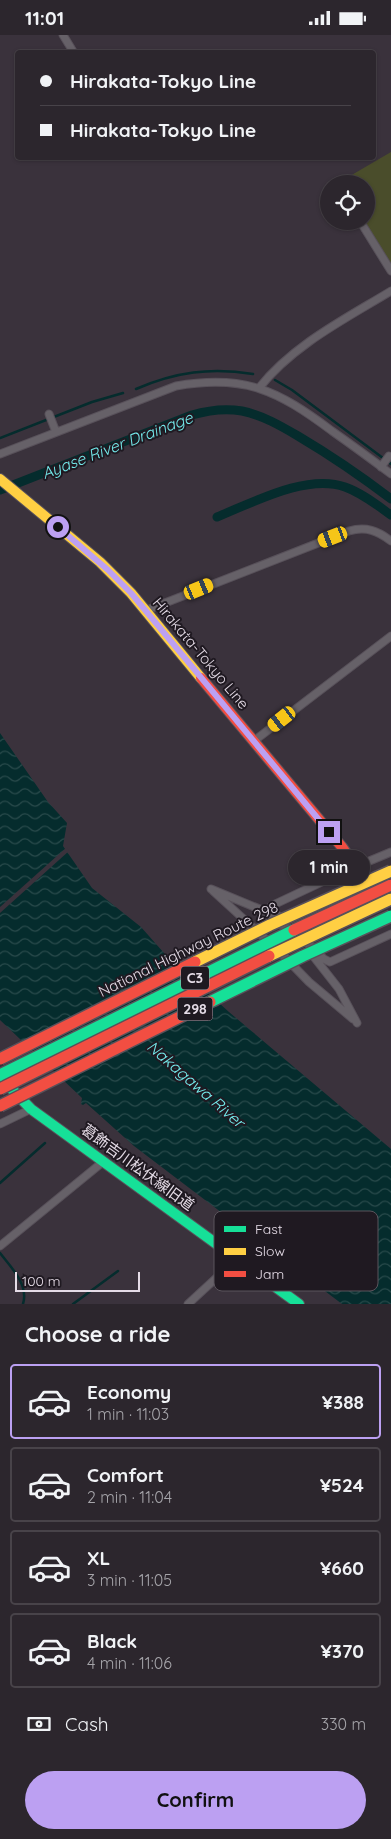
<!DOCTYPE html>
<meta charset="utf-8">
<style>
body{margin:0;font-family:Quicksand,"Noto Sans JP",sans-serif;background:#342e35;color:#f1f3f6;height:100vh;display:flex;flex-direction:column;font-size:19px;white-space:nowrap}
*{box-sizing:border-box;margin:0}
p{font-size:16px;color:#a6a5aa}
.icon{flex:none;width:28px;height:28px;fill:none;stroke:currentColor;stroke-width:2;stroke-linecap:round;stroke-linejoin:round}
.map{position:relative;height:1269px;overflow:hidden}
.side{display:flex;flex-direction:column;background:#2c262d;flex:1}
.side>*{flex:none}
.top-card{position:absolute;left:15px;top:15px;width:361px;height:110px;border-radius:5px;box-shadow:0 1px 4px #0004,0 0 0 1px #484349;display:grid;align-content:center;height:110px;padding:0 25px;background:#2c262d}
.tools{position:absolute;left:320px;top:140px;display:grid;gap:10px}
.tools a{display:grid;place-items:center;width:55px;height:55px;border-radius:50%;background:#2c262d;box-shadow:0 1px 4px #0004,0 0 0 1px #484349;font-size:25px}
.scale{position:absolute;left:15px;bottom:12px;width:125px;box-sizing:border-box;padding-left:5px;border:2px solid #e5dce7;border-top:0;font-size:14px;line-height:18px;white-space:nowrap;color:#e5dce7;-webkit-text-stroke:4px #1f1921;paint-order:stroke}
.end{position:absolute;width:22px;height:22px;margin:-11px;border:6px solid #bca0f2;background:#111;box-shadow:0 0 0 2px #111}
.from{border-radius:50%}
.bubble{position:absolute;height:35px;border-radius:18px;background:#2c262d;box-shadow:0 1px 4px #0004,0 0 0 1px #484349;font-size:16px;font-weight:700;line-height:35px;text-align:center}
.car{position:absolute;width:15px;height:30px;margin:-15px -8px;border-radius:6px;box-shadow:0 0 4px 1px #0007;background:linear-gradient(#f5c518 24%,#345 0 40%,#f5c518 0 76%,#345 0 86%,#f5c518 0)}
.top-card b{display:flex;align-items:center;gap:18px;height:48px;font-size:19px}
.top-card b+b{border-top:1px solid #484349}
.top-card i{width:12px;height:12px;background:#f1f3f6}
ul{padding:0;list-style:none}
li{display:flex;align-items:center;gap:15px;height:75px;margin:0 10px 8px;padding:0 15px;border:2px solid #484349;border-radius:5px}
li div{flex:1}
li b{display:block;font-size:19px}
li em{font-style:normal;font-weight:700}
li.active{border-color:#bca0f2}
li>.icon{width:45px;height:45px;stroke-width:1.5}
h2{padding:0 25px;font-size:22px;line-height:60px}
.pay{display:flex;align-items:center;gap:12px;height:55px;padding:0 25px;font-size:19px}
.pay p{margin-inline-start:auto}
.button{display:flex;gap:10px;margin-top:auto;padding:10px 25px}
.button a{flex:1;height:58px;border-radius:30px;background:#bca0f2;color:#111;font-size:20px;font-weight:700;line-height:58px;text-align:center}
.status{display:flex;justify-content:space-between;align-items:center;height:35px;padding:0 25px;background:#2c262d;direction:ltr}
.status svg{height:14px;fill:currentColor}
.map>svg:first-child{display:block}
.green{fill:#4a4d2b}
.water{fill:url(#water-waves)}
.pier{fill:#3a323c}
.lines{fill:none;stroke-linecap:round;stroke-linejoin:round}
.stream{stroke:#052c2d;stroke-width:2.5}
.canal{stroke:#052c2d;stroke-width:9}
.street-casing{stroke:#58515a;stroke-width:9}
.fast-casing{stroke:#58515a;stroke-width:12}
.slow-casing{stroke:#58515a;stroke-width:12}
.jam-casing{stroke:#58515a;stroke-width:12}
.street{stroke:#666168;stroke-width:7}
.fast{stroke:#16e098;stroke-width:10}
.slow{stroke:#ffcf43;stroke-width:10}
.jam{stroke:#f24e42;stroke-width:10}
.fast-bridge-casing{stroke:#58515a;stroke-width:14;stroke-linecap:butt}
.slow-bridge-casing{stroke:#58515a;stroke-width:14;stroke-linecap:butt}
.jam-bridge-casing{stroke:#58515a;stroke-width:14;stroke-linecap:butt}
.fast-bridge{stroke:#16e098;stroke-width:11}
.slow-bridge{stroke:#ffcf43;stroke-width:11}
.jam-bridge{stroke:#f24e42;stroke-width:11}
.route{stroke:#bca0f2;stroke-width:6}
.labels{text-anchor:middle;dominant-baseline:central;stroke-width:4;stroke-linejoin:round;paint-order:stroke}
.shield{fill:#1f1921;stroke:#aaa2ac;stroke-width:1}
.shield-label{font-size:14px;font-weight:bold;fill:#e5dce7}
.street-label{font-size:15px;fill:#e5dce7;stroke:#1f1921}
.water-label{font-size:16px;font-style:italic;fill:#74ebec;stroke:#1f1921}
.key{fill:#1f1921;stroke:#5a545c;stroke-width:1}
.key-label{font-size:14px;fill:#e5dce7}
</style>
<div class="status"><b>11:01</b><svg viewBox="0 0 49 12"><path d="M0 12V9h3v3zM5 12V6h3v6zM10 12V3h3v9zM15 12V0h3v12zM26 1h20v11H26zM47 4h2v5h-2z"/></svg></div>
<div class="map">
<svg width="391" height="1269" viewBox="0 0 391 1269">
<defs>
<pattern id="water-waves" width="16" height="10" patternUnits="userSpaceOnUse" patternTransform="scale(1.25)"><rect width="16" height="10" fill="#052c2d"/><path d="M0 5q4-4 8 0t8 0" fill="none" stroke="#294a4b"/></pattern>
</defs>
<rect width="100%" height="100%" fill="#3a323c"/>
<path class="green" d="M391,117v115l-29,-46h4v-37l-28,-1z"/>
<path class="water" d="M0,698l48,69 19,21 -4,23 29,42 49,39 23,26 65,59 162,137v155h-49l-208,-158 -48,-43 -3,2 -2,-1 1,-6 -82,-78z"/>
<path class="pier" d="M67,812l2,4 -69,62v-6z"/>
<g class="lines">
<path class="stream" d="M275,345l17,10 99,74
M136,354c39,-17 75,-22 117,-15
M0,403l92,-36 31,-9
M0,1148l45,-40
M0,1218c11,14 29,32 23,51
M73,1269l45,-33"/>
<path class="canal" d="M0,455l192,-75c17,-5 33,-7 50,-4 20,4 39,15 56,25 32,19 63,40 93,63
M217,482c35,-14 90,-44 128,-30 17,6 32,18 46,28"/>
<defs>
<path id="street" d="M63,0l11,18
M360,186l31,50
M259,353c34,-43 86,-69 132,-97
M49,379l7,18
M0,419l176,-68c69,-12 101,4 156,45 20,14 39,28 59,43
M381,432l8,-11
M147,575l202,-79c17,-5 29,0 42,10
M254,706l137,-105
M211,854l51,21 30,22
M213,856l57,52
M283,885l-13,-11 1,-3 72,-34 48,-20
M302,903l22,21 6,3 61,-28
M278,915l31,32 44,37
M310,917l29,37 18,34
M0,1089l31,-15
M0,1211l104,-85
M188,1269l50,-46"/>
<path id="fast" d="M3,1045l28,29
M31,1074l268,195"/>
<path id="slow" d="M0,444l100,83 31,31 70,85"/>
<path id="jam" d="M201,643l141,169 28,40"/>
</defs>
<use href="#street" class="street-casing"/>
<use href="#fast" class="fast-casing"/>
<use href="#slow" class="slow-casing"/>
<use href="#jam" class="jam-casing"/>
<use href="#street" class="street"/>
<use href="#fast" class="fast"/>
<use href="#slow" class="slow"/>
<use href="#jam" class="jam"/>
<defs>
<path id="fast-bridge" d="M210,967l93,-46 88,-40
M0,1040l294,-145"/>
<path id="slow-bridge" d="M269,921l122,-57
M195,927l75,-37 121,-54"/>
<path id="jam-bridge" d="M294,895l97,-45
M0,1024l195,-97
M0,1054l269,-133
M0,1071l210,-104"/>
</defs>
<use href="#fast-bridge" class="fast-bridge-casing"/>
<use href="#slow-bridge" class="slow-bridge-casing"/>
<use href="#jam-bridge" class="jam-bridge-casing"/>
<use href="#fast-bridge" class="fast-bridge"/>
<use href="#slow-bridge" class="slow-bridge"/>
<use href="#jam-bridge" class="jam-bridge"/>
</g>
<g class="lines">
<path class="route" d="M58,492l50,43 23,23 198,239"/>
</g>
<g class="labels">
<g class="shield">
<rect x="181" y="931.5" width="28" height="23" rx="4"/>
<rect x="177.5" y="962.5" width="35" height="23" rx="4"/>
</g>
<g class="shield-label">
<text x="195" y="943">C3</text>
<text x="195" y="974">298</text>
</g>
<g class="street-label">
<text transform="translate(201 618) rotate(50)">Hirakata-Tokyo Line</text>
<text transform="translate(188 914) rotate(-26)">National Highway Route 298</text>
<text transform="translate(138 1132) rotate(36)">葛飾吉川松伏線旧道</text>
</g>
<g class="water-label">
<text transform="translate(117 410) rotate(-21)">Ayase River Drainage</text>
<text transform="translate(196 1049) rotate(41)">Nakagawa River</text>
</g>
</g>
<rect x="214" y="1176" width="164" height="80" rx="8" class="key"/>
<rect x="224" y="1191" width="22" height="6" fill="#16e098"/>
<rect x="224" y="1213" width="22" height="7" fill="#ffcf43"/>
<rect x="224" y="1236" width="22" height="6" fill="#f24e42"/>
<g class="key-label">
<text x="255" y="1199">Fast</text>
<text x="255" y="1221">Slow</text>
<text x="255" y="1244">Jam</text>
</g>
</svg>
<div class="tools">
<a><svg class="icon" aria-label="locate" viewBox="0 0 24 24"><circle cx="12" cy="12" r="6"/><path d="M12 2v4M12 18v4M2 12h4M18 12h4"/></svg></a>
</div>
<div class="scale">100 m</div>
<i class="end from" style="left:58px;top:492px"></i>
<i class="end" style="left:329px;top:797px"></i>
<div class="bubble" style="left:288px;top:815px;width:82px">1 min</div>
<i class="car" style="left:333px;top:502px;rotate:249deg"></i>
<i class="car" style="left:199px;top:554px;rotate:68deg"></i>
<i class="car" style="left:282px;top:684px;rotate:232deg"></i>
<div class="top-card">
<b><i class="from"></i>Hirakata-Tokyo Line</b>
<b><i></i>Hirakata-Tokyo Line</b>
</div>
</div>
<section class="side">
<h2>Choose a ride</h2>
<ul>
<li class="active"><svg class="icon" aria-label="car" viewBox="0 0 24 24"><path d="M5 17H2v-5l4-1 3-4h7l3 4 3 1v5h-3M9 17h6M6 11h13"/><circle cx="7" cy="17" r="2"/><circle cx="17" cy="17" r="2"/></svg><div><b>Economy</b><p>1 min · 11:03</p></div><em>¥388</em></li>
<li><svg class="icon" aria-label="car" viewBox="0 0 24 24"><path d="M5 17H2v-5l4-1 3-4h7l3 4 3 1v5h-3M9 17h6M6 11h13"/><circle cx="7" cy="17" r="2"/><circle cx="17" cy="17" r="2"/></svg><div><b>Comfort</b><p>2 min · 11:04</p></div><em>¥524</em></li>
<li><svg class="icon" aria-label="car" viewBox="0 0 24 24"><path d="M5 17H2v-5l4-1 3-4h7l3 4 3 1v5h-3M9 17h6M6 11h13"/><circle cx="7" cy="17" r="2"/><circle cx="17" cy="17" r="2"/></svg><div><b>XL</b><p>3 min · 11:05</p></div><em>¥660</em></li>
<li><svg class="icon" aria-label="car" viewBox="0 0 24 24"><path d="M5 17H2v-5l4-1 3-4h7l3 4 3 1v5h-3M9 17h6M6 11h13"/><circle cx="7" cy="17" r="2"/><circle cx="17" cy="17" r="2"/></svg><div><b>Black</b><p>4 min · 11:06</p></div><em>¥370</em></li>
</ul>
<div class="pay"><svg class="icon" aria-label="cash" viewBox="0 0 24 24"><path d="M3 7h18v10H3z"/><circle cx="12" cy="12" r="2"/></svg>Cash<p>330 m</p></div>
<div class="button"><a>Confirm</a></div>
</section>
